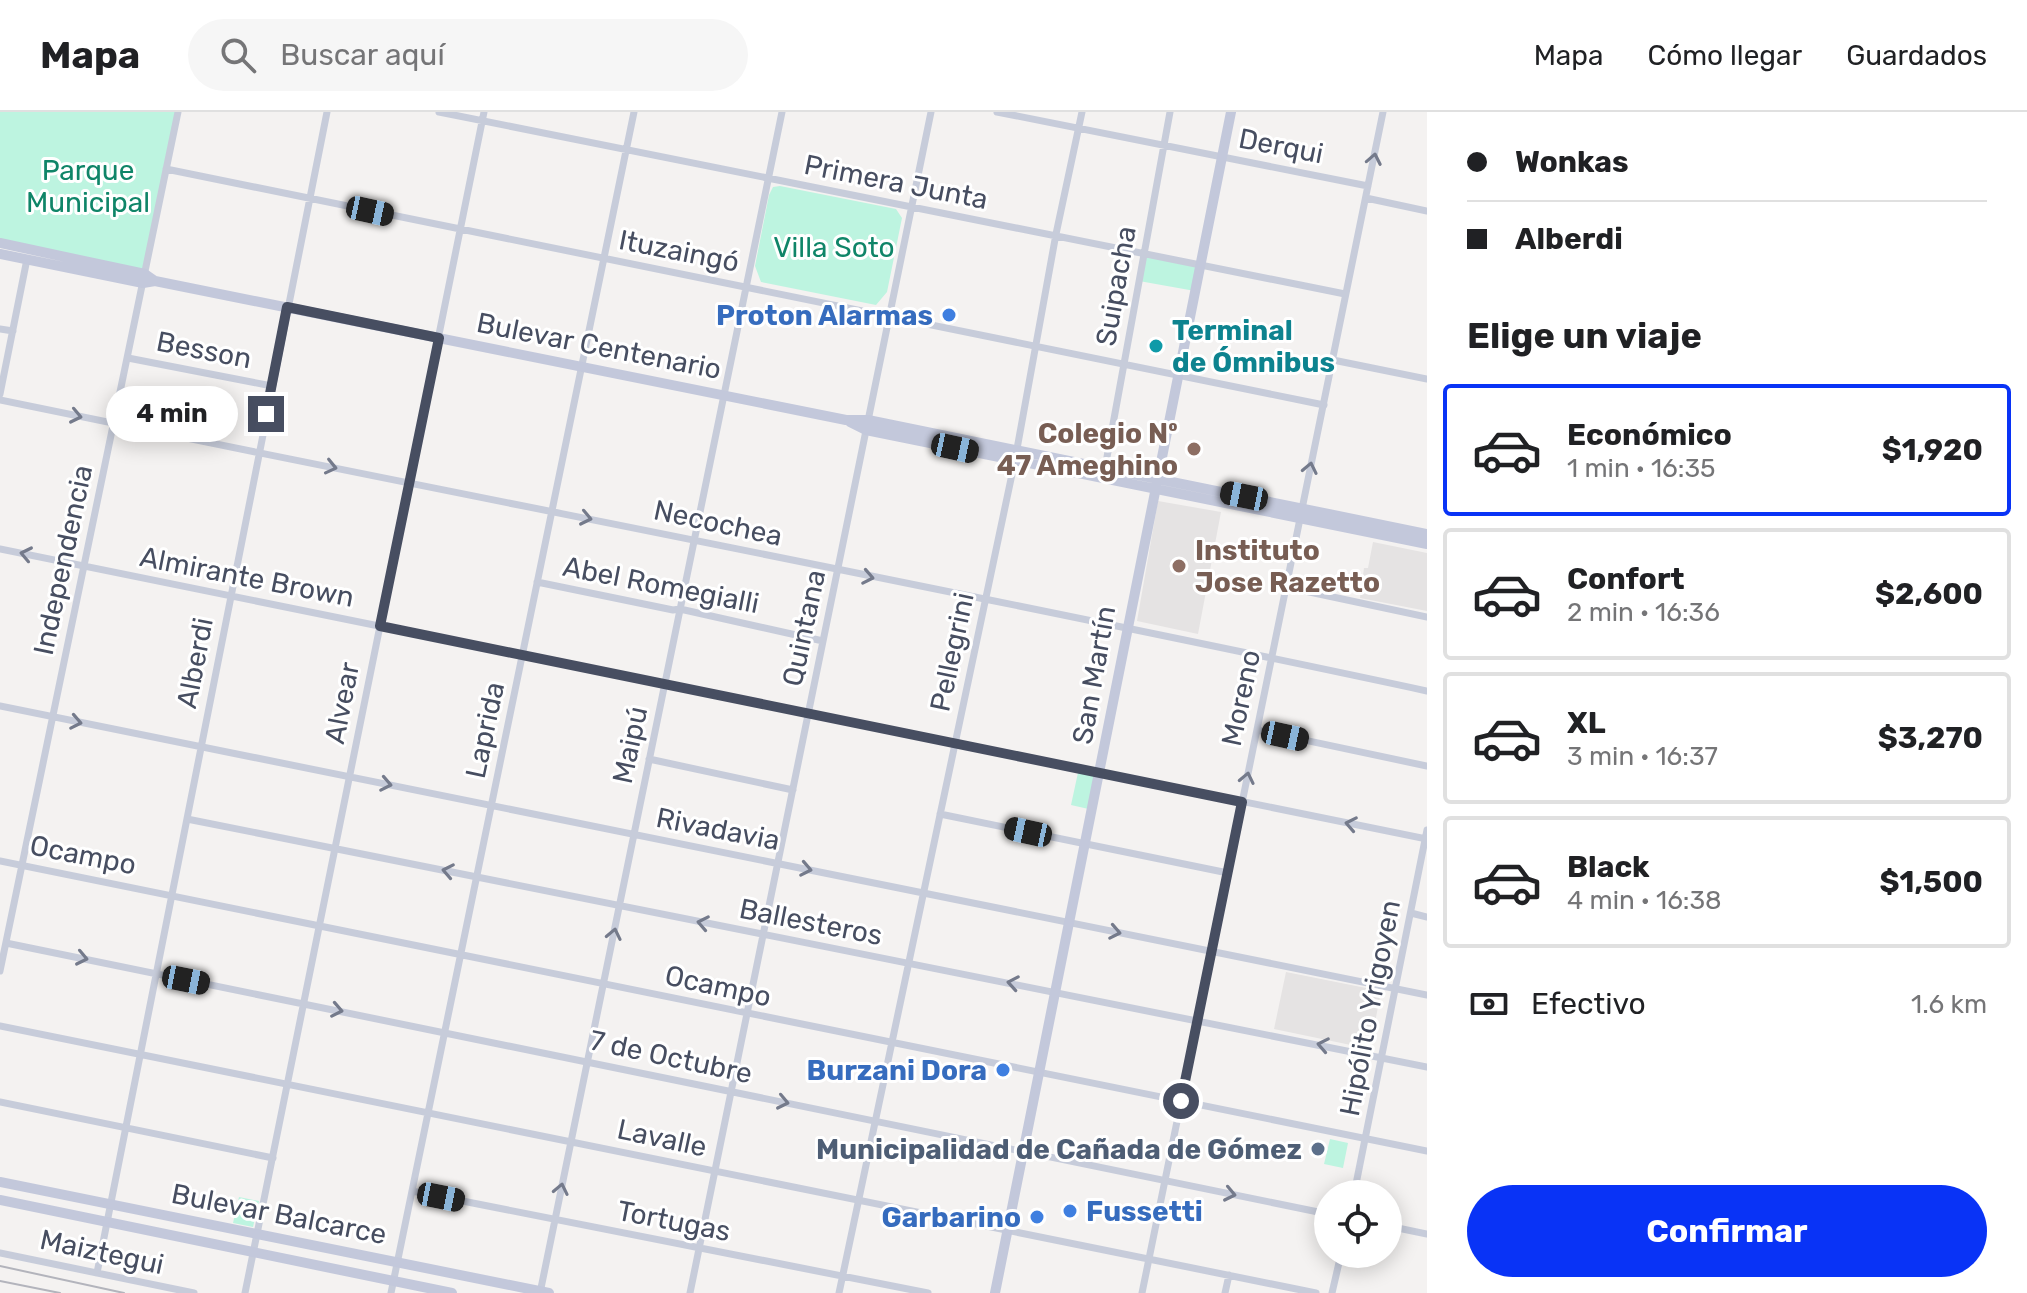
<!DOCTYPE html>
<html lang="es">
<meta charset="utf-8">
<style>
body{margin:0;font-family:Rubik,sans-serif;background:#f6f6f6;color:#202124;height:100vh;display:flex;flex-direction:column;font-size:30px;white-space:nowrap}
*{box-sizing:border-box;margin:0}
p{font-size:26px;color:#757577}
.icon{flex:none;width:44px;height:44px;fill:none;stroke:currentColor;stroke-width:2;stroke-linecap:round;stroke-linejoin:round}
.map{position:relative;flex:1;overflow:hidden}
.sheet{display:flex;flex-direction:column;background:#fff;width:600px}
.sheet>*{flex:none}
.banner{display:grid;align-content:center;height:176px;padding:0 40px;background:#fff}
.buttons{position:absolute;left:1314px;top:1068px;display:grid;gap:16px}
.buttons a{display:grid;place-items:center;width:88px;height:88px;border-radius:50%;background:#fff;box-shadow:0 4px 20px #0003;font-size:40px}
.end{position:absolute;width:36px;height:36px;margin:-18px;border:10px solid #474e61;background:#fff;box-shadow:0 0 0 4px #fff}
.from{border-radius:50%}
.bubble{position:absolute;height:56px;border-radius:28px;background:#fff;box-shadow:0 4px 20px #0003;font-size:26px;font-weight:700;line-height:56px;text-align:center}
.car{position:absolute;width:24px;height:48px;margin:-24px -12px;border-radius:10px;box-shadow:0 0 6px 2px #0007;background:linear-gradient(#222 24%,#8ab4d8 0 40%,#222 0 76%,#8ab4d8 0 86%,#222 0)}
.banner b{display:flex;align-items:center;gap:28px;height:76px;font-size:30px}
.banner b+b{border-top:2px solid #e0e0e0}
.banner i{width:20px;height:20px;background:#202124}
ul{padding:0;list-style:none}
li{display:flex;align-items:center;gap:24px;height:132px;margin:0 16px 12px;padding:0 24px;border:4px solid #e0e0e0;border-radius:8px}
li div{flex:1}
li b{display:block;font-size:30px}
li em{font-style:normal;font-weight:700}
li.on{border-color:#0933f6}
li>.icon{width:72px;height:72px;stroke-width:1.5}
h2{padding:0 40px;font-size:36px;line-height:96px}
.pay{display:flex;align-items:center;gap:20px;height:88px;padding:0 40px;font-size:30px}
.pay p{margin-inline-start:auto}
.primary-button{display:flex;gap:16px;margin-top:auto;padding:16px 40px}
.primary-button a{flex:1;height:92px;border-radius:48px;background:#0933f6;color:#fff;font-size:32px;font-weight:700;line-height:92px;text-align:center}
header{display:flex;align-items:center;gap:48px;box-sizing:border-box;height:112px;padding:0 40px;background:#fff;border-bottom:2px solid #e0e0e0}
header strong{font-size:38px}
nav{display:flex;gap:44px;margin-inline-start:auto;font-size:28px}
.search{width:560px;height:72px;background:#f6f6f6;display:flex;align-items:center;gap:20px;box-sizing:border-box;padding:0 28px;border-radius:44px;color:#757577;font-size:30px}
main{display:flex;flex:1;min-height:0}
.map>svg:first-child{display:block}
.education{fill:#e5e3e3}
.green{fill:#bdf4e0}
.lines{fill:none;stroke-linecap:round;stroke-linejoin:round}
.minor{stroke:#c7ccda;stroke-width:7}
.secondary{stroke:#c3c8db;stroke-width:10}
.rail{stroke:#b3b4bc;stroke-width:2}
.oneway{stroke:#747a8b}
.route{stroke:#474e61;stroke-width:10}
.shop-dot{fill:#3f7fe0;stroke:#fff;stroke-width:3}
.culture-dot{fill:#0f9aa8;stroke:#fff;stroke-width:3}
.education-dot{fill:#8d6e63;stroke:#fff;stroke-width:3}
.service-dot{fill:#5c6f8a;stroke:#fff;stroke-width:3}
.labels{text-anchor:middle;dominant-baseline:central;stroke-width:6;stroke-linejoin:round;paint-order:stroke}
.street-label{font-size:28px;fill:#474e61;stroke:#fff}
.park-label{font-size:28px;fill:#0f8568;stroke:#fff}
.shop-label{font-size:28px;font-weight:bold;fill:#366cbe;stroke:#fff;text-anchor:end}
.culture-label{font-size:28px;font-weight:bold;fill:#0d838f;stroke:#fff;text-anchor:start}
.education-label{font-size:28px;font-weight:bold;fill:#785e54;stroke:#fff;text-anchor:end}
.service-label{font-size:28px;font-weight:bold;fill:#4e5e75;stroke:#fff;text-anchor:end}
</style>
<header>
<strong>Mapa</strong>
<div class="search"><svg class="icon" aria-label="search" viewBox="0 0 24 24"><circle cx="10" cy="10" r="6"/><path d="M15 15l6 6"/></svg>Buscar aquí</div>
<nav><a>Mapa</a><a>Cómo llegar</a><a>Guardados</a></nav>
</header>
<main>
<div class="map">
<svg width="1427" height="1181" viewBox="0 0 1427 1181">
<rect width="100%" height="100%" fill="#f4f2f1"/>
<path class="education" d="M1158,389l63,11 -23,122 -61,-13z
M1373,430l54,11v58l-67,-13 4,-30h4z
M1286,860l95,19 -11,58 -96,-20z"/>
<path class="green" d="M0,0h178l-33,162 -145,-31z
M780,74l116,23 6,9 -15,74 -11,13 -115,-23 -6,-16 14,-71 4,-8z
M1144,140l57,12 -6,27 -56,-10z
M1079,656l22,5 -8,37 -22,-5z
M1330,1027l18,4 -5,25 -19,-4z
M239,1085l20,4 -6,26 -20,-4z"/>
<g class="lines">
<path class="minor" d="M439,0l906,182
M997,0l371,74
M166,57l1158,236
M1366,86l61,13
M0,217l13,2
M128,246l144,28
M1333,248l94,19
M0,282l27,-135
M0,288c475,98 952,189 1427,291
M1105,356l65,-356
M0,437l1427,290
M537,470l136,28 7,-1 143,32
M1286,475l141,30
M0,594l1427,289
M1257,618l170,36
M649,647l144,31
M940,702l288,59
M187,707l1240,248
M0,749l1427,290
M1411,801l16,4
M6,831l1322,271
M0,859l178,-859
M0,914l1316,267
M0,990l273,56
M412,1079l516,102
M1354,1082l73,-364
M1388,1114l39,8
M0,1141l194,40
M97,1161l230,-1161
M245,1181l239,-1181
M391,1181l243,-1181
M540,1181l242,-1181
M690,1181l241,-1181
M839,1181l176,-833 41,-226 26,-122
M1142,1181l241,-1181
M1225,1181l4,-18
M1332,1181l9,-39"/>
<path class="secondary" d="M0,131l145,31 10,7
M0,142l143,29 12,-2 691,139h22l559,114
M850,310l16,8 561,114
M0,1070l549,111
M0,1088l452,93
M995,1181l236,-1181"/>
<path class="rail" d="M0,1154l124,27
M0,1169l60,12"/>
</g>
<defs><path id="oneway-chevron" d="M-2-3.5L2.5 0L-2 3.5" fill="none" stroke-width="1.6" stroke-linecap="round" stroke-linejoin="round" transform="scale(2)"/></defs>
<g class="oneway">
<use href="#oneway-chevron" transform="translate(1374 47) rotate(-79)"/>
<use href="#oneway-chevron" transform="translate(76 304) rotate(12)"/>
<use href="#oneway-chevron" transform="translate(331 355) rotate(13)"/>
<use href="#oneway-chevron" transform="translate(1310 356) rotate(-78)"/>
<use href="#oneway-chevron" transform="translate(586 406) rotate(12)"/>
<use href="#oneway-chevron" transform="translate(26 442) rotate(-168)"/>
<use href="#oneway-chevron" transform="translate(868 465) rotate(11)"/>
<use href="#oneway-chevron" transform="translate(76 610) rotate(11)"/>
<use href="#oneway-chevron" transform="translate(1247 666) rotate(-78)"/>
<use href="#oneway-chevron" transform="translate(386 672) rotate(11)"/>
<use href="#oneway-chevron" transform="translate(1351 712) rotate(-169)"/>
<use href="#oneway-chevron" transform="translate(806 757) rotate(11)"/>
<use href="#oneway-chevron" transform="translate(448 759) rotate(-169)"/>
<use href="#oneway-chevron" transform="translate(703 811) rotate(-169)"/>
<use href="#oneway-chevron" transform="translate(1115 820) rotate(11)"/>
<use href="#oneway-chevron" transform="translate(614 822) rotate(-78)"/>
<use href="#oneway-chevron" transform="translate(82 846) rotate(12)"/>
<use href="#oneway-chevron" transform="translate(1013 871) rotate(-170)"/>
<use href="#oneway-chevron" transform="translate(337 898) rotate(11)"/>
<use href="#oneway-chevron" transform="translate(1323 933) rotate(-169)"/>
<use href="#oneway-chevron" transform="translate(783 990) rotate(12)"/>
<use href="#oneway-chevron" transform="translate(561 1077) rotate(-78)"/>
<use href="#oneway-chevron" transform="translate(1230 1082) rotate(12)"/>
</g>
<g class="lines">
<path class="route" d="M266,302l21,-107 152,31 -59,288 862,176 -61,299"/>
</g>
<g class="shop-dot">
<circle cx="949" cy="203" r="8"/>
<circle cx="1003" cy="958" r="8"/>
<circle cx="1070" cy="1099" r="8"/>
<circle cx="1037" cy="1105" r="8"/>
</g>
<circle class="culture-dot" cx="1156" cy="234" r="8"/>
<g class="education-dot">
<circle cx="1194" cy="337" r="8"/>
<circle cx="1179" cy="454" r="8"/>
</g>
<circle class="service-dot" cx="1318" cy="1037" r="8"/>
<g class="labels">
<g class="street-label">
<text transform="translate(1281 34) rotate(11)">Derqui</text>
<text transform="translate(896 70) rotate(11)">Primera Junta</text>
<text transform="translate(679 139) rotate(11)">Ituzaingó</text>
<text transform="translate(1116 174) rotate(-80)">Suipacha</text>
<text transform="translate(599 234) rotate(11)">Bulevar Centenario</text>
<text transform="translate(204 238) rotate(11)">Besson</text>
<text transform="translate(718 411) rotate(12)">Necochea</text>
<text transform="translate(63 448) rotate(-78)">Independencia</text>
<text transform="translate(247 465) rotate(11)">Almirante Brown</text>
<text transform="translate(661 473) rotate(11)">Abel Romegialli</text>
<text transform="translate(804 516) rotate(-78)">Quintana</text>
<text transform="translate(952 540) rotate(-78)">Pellegrini</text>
<text transform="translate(195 551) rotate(-79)">Alberdi</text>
<text transform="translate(1094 563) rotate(-80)">San Martín</text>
<text transform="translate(1241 586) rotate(-78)">Moreno</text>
<text transform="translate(342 591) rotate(-79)">Alvear</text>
<text transform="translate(485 618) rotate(-78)">Laprida</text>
<text transform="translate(630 633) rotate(-78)">Maipú</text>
<text transform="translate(718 717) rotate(11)">Rivadavia</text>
<text transform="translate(83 743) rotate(11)">Ocampo</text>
<text transform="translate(811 810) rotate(11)">Ballesteros</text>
<text transform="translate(718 874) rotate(12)">Ocampo</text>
<text transform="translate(1370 896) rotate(-79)">Hipólito Yrigoyen</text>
<text transform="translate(671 945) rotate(12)">7 de Octubre</text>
<text transform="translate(662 1026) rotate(12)">Lavalle</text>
<text transform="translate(279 1102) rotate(11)">Bulevar Balcarce</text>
<text transform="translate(674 1109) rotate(11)">Tortugas</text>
<text transform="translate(102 1140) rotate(12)">Maiztegui</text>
</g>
<g class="park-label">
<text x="88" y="58">Parque<tspan x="88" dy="32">Municipal</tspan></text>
<text x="834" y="135">Villa Soto</text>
</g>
<g class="shop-label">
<text x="933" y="203">Proton Alarmas</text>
<text x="987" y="958">Burzani Dora</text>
<text x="1086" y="1099" text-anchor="start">Fussetti</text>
<text x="1021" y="1105">Garbarino</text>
</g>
<g class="culture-label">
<text x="1172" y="218">Terminal<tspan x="1172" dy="32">de Ómnibus</tspan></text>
</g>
<g class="education-label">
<text x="1178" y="321">Colegio Nº<tspan x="1178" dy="32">47 Ameghino</tspan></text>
<text x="1195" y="438" text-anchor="start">Instituto<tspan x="1195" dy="32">Jose Razetto</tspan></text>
</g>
<g class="service-label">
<text x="1302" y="1037">Municipalidad de Cañada de Gómez</text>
</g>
</g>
</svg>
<div class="buttons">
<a><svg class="icon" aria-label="locate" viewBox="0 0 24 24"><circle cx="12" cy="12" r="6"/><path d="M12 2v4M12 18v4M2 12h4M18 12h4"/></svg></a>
</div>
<i class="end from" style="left:1181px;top:989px"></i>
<i class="end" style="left:266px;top:302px"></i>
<div class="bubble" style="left:106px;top:274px;width:132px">4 min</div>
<i class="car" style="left:370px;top:99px;rotate:102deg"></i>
<i class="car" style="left:955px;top:336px;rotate:102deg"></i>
<i class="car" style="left:1244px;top:384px;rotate:281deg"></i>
<i class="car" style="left:1285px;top:624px;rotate:102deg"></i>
<i class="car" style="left:1028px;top:720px;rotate:282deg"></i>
<i class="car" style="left:186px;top:868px;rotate:101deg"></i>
<i class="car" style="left:441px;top:1085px;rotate:101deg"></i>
</div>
<section class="sheet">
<div class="banner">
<b><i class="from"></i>Wonkas</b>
<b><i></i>Alberdi</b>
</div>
<h2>Elige un viaje</h2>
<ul>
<li class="on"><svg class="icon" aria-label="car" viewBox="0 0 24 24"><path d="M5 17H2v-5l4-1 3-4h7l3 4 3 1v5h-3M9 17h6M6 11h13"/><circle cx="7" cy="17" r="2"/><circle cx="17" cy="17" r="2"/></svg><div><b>Económico</b><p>1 min · 16:35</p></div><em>$1,920</em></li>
<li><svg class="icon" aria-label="car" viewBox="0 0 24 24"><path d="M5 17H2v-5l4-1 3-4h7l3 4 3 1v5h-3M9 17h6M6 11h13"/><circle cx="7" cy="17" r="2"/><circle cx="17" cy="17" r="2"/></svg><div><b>Confort</b><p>2 min · 16:36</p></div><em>$2,600</em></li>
<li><svg class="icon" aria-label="car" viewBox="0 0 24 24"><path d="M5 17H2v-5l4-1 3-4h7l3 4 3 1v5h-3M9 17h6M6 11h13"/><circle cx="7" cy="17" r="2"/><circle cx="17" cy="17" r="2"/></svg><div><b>XL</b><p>3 min · 16:37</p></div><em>$3,270</em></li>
<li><svg class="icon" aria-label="car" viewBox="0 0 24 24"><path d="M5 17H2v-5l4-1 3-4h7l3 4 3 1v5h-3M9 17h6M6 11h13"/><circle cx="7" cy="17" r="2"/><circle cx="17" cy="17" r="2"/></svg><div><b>Black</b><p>4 min · 16:38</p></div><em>$1,500</em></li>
</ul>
<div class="pay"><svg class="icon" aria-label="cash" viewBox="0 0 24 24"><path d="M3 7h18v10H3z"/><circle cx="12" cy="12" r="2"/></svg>Efectivo<p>1.6 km</p></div>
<div class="primary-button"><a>Confirmar</a></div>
</section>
</main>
